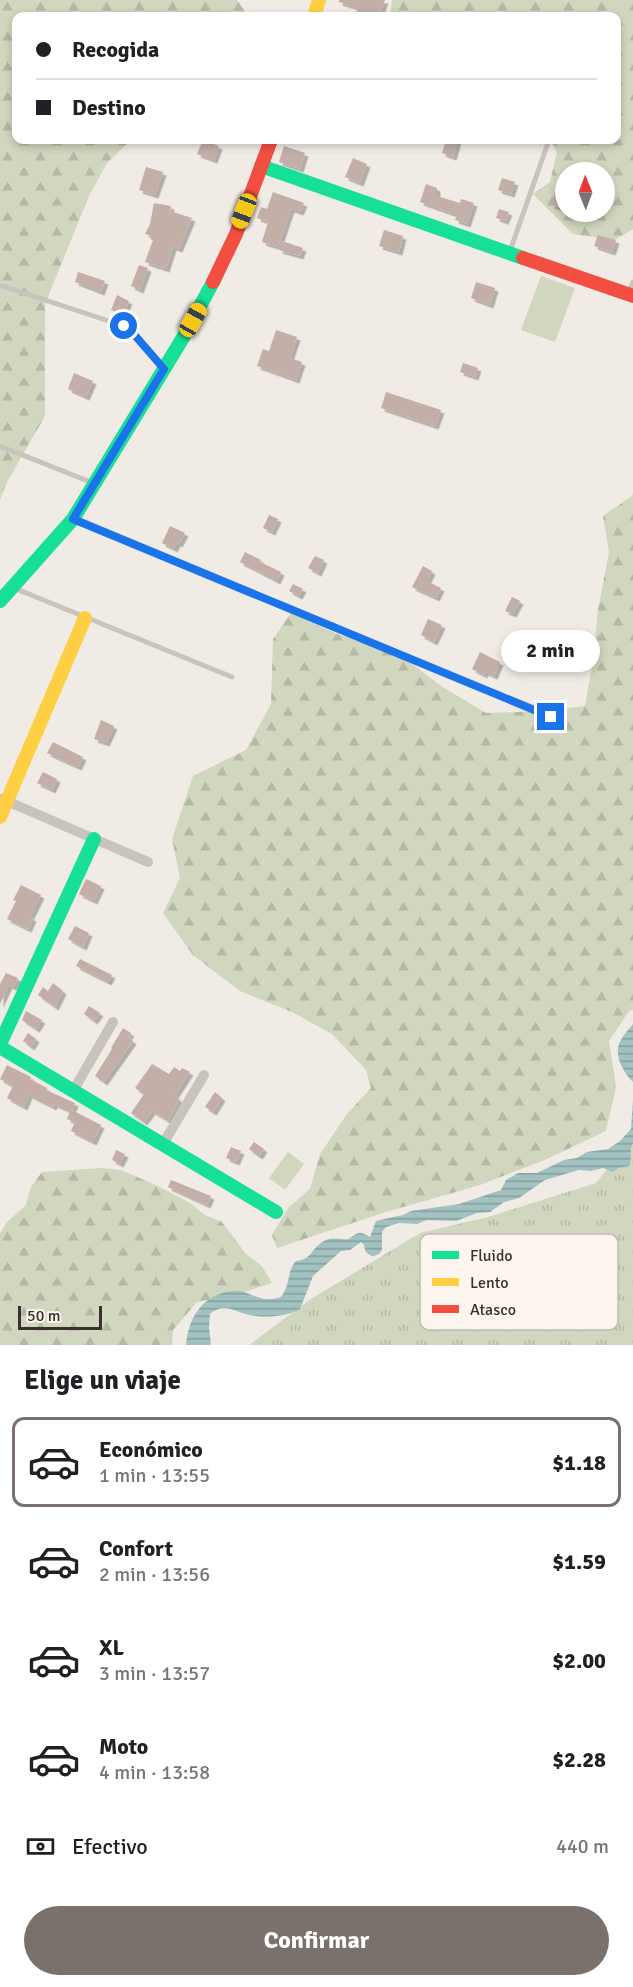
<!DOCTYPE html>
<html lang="es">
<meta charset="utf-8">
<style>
body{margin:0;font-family:Signika,sans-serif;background:#f2f2f2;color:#202124;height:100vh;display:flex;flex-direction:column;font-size:22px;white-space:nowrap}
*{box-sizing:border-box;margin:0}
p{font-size:20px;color:#757577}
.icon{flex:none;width:33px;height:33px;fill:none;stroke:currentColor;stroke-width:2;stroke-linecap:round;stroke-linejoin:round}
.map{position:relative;height:1345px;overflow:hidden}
.sheet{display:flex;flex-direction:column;background:#fff;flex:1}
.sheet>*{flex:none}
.top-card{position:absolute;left:12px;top:12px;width:609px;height:132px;border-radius:12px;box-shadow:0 3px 9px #0003;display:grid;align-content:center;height:132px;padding:0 24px;background:#fff}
.needle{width:39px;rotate:359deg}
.fabs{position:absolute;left:555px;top:162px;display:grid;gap:12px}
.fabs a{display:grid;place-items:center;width:60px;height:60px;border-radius:50%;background:#fff;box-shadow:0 3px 9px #0003;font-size:30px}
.scale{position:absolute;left:18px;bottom:15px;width:84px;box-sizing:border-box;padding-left:6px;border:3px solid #3b302b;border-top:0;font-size:16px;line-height:21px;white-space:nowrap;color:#3b302b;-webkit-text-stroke:4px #fbf5ee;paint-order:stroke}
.end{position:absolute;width:27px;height:27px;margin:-14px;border:8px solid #1a73e8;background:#fff;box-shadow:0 0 0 3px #fff}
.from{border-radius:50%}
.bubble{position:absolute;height:42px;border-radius:21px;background:#fff;box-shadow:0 3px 9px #0003;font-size:20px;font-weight:700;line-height:42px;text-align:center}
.car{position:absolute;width:18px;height:36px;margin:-18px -9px;border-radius:8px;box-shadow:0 0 4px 2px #0007;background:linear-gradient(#f5c518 24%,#345 0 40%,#f5c518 0 76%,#345 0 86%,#f5c518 0)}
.top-card b{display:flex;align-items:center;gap:21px;height:57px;font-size:22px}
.top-card b+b{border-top:2px solid #e0e0e0}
.top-card i{width:15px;height:15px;background:#202124}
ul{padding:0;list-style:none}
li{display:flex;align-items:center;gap:18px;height:90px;margin:0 12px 9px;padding:0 12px;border:3px solid transparent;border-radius:12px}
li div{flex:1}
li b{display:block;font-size:22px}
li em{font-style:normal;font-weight:700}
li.active{border-color:#7a716c}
li>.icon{width:54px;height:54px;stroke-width:1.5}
h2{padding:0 24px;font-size:27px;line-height:72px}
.pay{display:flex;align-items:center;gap:15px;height:66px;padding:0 24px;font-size:22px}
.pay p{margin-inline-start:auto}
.button{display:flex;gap:12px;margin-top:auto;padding:12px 24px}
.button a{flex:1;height:69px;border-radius:36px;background:#7a716c;color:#fff;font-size:24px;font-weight:700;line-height:69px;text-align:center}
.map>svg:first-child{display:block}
.grass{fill:url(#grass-tufts)}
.forest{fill:url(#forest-firs);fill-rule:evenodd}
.garden{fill:#d1d6bf}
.water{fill:url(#water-rules)}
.building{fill:#c3afa7;filter:url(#shadow)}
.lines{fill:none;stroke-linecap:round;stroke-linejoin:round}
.lane{stroke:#c9c3be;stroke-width:5}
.street{stroke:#c9c3be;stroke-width:10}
.fast{stroke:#16e098;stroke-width:14}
.slow{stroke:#ffcf43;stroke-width:14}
.jam{stroke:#f24e42;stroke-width:14}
.route{stroke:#1a73e8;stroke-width:8}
.key{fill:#fbf5ee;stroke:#c1bab4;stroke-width:1.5}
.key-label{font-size:16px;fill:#3b302b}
</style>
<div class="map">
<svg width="633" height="1345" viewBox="0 0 633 1345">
<defs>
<pattern id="grass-tufts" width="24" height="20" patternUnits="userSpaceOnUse" patternTransform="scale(1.5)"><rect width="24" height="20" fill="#d1d6bf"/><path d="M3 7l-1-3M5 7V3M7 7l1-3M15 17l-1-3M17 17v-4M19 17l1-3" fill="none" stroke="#b4b8a4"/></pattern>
<pattern id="forest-firs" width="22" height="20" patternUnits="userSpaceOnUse" patternTransform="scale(1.5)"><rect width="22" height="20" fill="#d1d6bf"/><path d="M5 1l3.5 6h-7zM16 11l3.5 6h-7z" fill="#b4b8a4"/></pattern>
<pattern id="water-rules" width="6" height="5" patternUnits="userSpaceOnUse" patternTransform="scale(1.5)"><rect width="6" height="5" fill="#a1c2c1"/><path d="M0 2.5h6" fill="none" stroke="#849e9d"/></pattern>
<filter id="shadow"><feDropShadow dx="3.5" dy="3.5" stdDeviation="0" flood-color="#0004"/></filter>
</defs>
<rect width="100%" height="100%" fill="#f0ebe5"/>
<path class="grass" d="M633,1138v207h-384l62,-46 109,-66 68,-16 108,-34z"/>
<path class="forest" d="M0,0h237l11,16h-232v124h115l-24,23 -18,33 -44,108v112l-39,68 -6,16z
M392,0h241v229l-18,11 -42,-6 -40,-40 17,-12 7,-30 -7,-12h66v-124h-226zM566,172h38v40h-38z
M633,493v517l-4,1 -20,30 7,46 -10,44 -59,28 -67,26 -94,27 -109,36 -5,-13 17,-28 21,-18 10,-35 27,-40 24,-26 -5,-18 -34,-36 -40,-22 -52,-21 -47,-36 -30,-42 17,-35 -8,-39 21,-63 53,-26 25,-46 2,-65 18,-26 46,21 64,21 40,31 45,27 59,-2 40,-5 8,-45 5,-51 11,-58 -6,-36 29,-20z
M102,1168l19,2 35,15 34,18 15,12 17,7 24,32 16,12 10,17 -37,12 -38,7 -24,28 -1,15h-172v-111l6,-11 20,-18 5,-18 11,-15z"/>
<path class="garden" d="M541,276l34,12 -20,54 -34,-12z
M288,1152l16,12 -19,26 -16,-12z"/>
<path class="water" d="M633,1024v58c-8,-7 -17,-23 -15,-34 1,-8 10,-18 15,-24z
M633,1100v43c-5,8 0,16 -4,23l-10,2 -7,4 -9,-4 -12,3 -12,-1 -34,10 -26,18 -15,4 -14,10 -13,1 -21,8 -29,-1 -10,4 -18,-1 -13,4 -4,5v18l-3,4 -6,2c-7,-2 -8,-5 -9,-11l-3,-3 -11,8 -9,1 -28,25 -13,33c-14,8 -34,9 -50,6 -15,-3 -26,-13 -40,-1l-1,13 2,18h-25c2,-22 11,-41 31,-50 8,-3 14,-5 23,-4 16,4 23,12 41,6 10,-13 6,-27 15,-36 16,-1 16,-14 28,-20 8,-5 16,-1 25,-2 9,-7 11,-8 21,-2l6,-16 4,-1 23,-5 8,-4 48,-7 42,-14 5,-10 12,-7h19l27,-13 13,-2 10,-6 21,-3 12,-8 11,-12z"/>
<path class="building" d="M339,0h46l-6,16h-14l-9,-3 2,-5 -19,-6z
M203,140l16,6 -5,14 -17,-6z
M446,140h12l-5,17 -11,-4z
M284,146l21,7 -5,16 -21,-7z
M353,158l14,6 -7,19 -15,-6z
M146,167l17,5 -8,23 -16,-5z
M502,178l13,4 -4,12 -13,-4z
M426,184l11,4v8l23,7 1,-4 13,4 -7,21 -12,-4 2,-5 -37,-13z
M555,191l11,3 -2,15 -13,-4z
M273,192l31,11 -4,9 -9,-3 -13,38 -16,-5 6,-20 -11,-4 4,-11 6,2z
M154,203l17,3 -1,5 22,7 -13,31 -6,-2 -7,22 -21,-7 8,-22h-2l1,-4 -7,-2 5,-10z
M499,209l10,3 -4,9 -9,-3z
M384,230l19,6 -4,16 -20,-6z
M598,235l18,5 -4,12 -18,-6z
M282,241l21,7 -3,8 -21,-6z
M139,265l9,3 -8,22 -9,-4z
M78,272l27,9 -4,11 -26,-10z
M476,282l19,6 -5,17 -19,-7z
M117,295l12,6 -6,14 -12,-5z
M276,330l21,7 -7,21 12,4 -6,18 -39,-14 6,-17 6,2z
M463,363l15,5 -3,9 -15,-5z
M74,373l19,8 -7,16 -18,-8z
M386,392l55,18 -6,16 -54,-18z
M269,515l9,4 -6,13 -9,-4z
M170,526l15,7 -6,11 -2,-1 -3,6 -12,-6z
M245,552l16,8 -1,2 21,10 -4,9 -37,-19z
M315,556l9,4 -6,13 -10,-5z
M423,566l9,5 -5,10 14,7 -5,10 -24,-11z
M293,584l10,5 -4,7 -10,-5z
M512,597l8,4 -7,13 -8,-3z
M428,619l14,6 -8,17 -13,-7z
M480,652l20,10 -6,14 -9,-4 -1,3 -12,-6z
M101,720l13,6 -8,17 -12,-4z
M53,742l30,15 -5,10 -31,-14z
M43,772l14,7 -5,11 -15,-7z
M86,879l15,7 -7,15 -15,-7z
M21,885l20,10 -11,22 3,1 -5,11 -21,-10 9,-18 -3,-1z
M75,926l14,7 -6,14 -15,-8z
M80,959l32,16 -4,7 -32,-16z
M6,973l12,5 -5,9 -4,-2 -9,19v-20z
M53,983l10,8 -8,16 -17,-12 5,-8 5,4z
M89,1006l11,7 -6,8 -10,-7z
M26,1011l16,9 -6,9 -14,-9z
M123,1028l8,5 -3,4 5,4 -29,41 -9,-6 17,-27 -1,-1z
M28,1033l8,6 -5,8 -8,-6z
M152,1064l17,10 5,-7 6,4 2,-3 8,4 -15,23 4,5 -11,21 -16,-10 -8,11 -13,-9 13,-19 -9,-6z
M7,1065l24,12 -1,2 17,9 -1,2 29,13 -3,7 29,15 -8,17 -22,-11 4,-9 -8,-3 3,-8 -16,-7 -1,3 -24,-12 -5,12 -17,-9 6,-12 -13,-7z
M215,1092l7,6 -9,14 -8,-5z
M254,1142l10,7 -5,7 -10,-7z
M231,1147l10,4 -5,11 -10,-4z
M116,1150l9,4 -5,10 -8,-4z
M171,1180l40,16 -4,9 -39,-18z"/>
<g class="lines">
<path class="lane" d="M510,251l39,-111
M0,285l124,41 8,6 30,35
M628,294l5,-12
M0,446l93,37
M75,520l476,197
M14,588l218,89"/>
<path class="street" d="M2,799l146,63
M73,1091l40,-69
M163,1144l41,-69"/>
<path class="fast" d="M261,166l262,92
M0,601l73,-82 111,-183 29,-54
M0,1044l94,-205
M0,1047l276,165"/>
<path class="slow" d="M314,16l5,-16
M0,817l85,-199"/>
<path class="jam" d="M523,258l110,38
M213,282l23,-48 35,-94"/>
</g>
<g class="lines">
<path class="route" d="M124,326l8,6 32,37 -91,150 478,198"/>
</g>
<rect x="420" y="1234" width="198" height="96" rx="9" class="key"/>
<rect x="432" y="1251" width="27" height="8" fill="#16e098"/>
<rect x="432" y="1278" width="27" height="8" fill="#ffcf43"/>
<rect x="432" y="1305" width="27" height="8" fill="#f24e42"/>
<g class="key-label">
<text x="470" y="1261">Fluido</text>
<text x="470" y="1288">Lento</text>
<text x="470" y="1315">Atasco</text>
</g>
</svg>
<div class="fabs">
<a><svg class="needle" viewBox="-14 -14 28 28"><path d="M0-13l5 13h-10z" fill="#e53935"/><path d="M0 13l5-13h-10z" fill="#757577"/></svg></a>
</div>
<div class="scale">50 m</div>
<i class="end from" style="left:124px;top:326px"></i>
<i class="end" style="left:551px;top:717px"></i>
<div class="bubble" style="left:501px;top:630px;width:99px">2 min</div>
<i class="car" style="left:244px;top:211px;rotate:201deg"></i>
<i class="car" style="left:193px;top:320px;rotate:29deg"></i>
<div class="top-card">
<b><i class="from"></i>Recogida</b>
<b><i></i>Destino</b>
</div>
</div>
<section class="sheet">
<h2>Elige un viaje</h2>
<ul>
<li class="active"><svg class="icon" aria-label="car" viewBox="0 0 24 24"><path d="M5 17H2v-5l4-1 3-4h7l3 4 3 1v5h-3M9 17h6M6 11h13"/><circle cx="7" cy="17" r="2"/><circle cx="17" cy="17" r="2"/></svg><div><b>Económico</b><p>1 min · 13:55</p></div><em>$1.18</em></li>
<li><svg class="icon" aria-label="car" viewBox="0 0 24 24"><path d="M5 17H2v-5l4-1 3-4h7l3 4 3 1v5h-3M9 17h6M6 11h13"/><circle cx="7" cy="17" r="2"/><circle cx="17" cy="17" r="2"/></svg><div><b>Confort</b><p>2 min · 13:56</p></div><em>$1.59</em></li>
<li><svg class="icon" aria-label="car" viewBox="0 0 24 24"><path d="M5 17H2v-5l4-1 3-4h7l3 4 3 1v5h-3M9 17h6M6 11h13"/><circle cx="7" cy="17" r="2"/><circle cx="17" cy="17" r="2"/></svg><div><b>XL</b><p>3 min · 13:57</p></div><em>$2.00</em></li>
<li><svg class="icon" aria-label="car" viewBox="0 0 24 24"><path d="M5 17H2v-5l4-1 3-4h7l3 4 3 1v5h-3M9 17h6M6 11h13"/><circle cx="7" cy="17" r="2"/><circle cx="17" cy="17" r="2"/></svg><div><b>Moto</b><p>4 min · 13:58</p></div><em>$2.28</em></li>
</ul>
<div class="pay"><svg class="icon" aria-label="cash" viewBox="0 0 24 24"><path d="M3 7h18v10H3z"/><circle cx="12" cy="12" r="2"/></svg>Efectivo<p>440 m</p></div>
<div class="button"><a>Confirmar</a></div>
</section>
